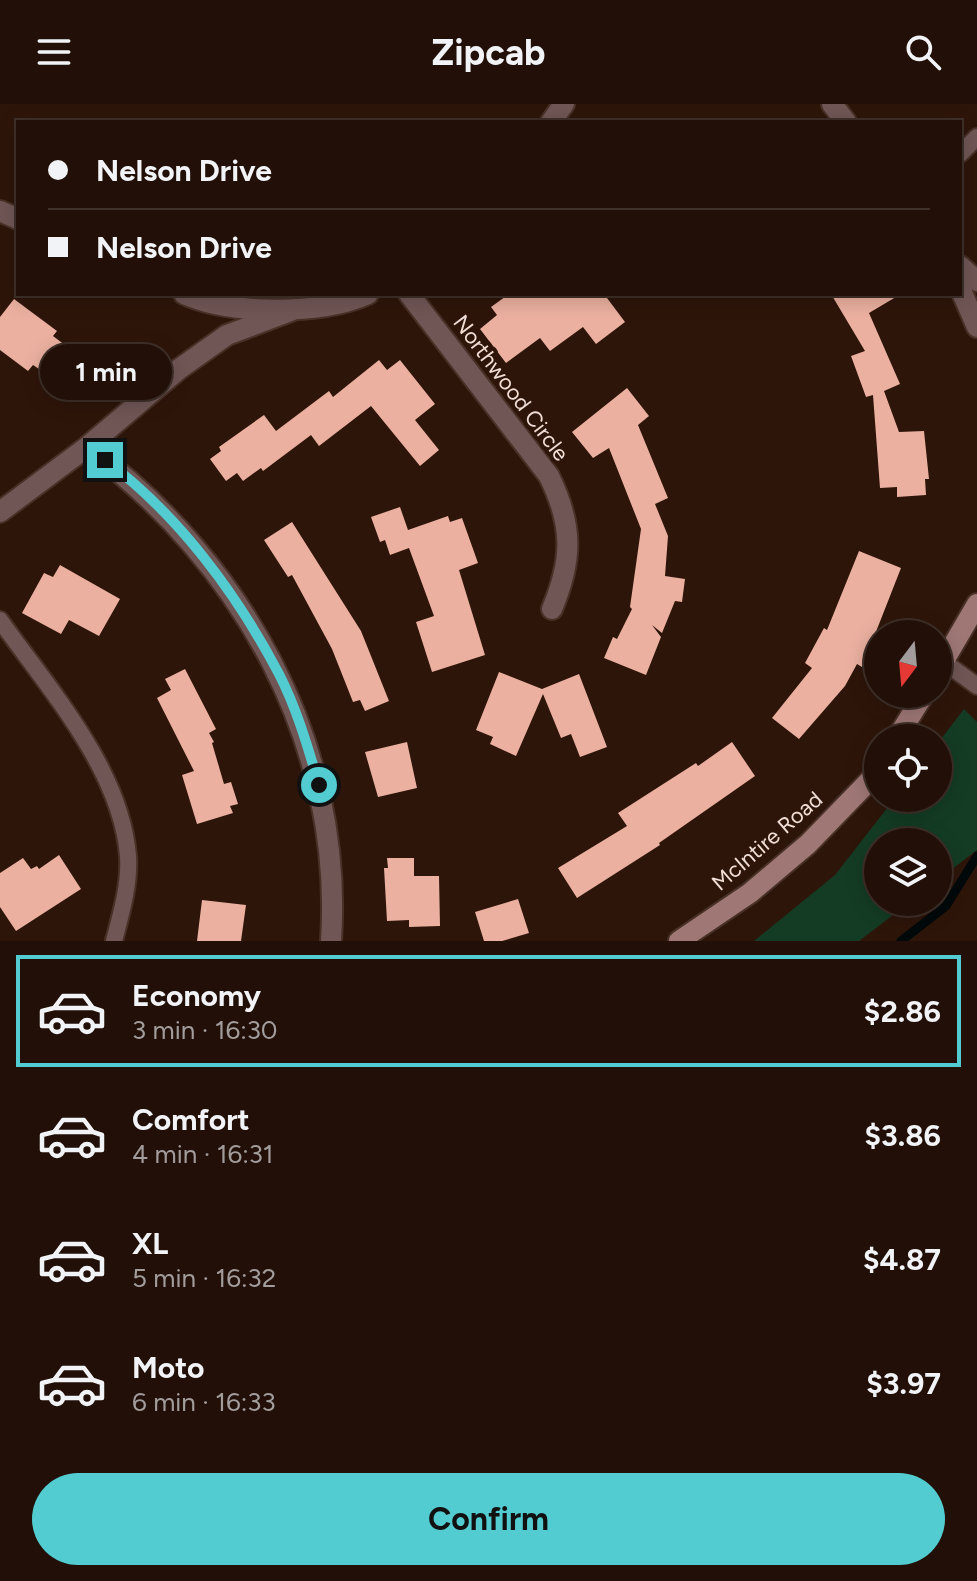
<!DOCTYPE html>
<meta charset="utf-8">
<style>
body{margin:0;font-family:Figtree,sans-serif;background:#2a1912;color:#f1f3f6;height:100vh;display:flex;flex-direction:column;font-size:30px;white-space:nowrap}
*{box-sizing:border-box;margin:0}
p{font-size:26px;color:#a29d9c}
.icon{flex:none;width:44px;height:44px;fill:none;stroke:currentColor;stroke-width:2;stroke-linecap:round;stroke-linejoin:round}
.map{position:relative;height:837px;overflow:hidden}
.drawer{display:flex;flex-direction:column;background:#221008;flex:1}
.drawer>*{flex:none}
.hud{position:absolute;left:16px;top:16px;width:946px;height:176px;border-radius:0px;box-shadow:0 4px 20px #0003,0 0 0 2px #3f3029;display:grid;align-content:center;height:176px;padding:0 32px;background:#221008}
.needle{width:52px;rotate:196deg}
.tools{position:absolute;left:864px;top:516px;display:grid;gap:16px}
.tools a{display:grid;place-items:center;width:88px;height:88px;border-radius:50%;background:#221008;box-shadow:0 4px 20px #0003,0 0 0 2px #3f3029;font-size:40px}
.end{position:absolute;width:36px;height:36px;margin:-18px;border:10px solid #52ccd0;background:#111;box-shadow:0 0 0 4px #111}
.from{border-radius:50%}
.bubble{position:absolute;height:56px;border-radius:28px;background:#221008;box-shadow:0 4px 20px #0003,0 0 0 2px #3f3029;font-size:26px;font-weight:700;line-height:56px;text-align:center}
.hud b{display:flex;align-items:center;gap:28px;height:76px;font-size:30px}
.hud b+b{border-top:2px solid #3f3029}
.hud i{width:20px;height:20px;background:#f1f3f6}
ul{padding:14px 0 0;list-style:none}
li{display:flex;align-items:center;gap:24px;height:112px;margin:0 16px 12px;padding:0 16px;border:4px solid transparent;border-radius:0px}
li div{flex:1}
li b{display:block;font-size:30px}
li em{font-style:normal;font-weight:700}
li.current{border-color:#52ccd0}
li>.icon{width:72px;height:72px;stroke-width:1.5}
.primary-button{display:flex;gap:16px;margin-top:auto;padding:16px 32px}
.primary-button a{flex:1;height:92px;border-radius:48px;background:#52ccd0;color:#111;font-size:32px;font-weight:700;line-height:92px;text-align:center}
header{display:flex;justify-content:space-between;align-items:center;height:104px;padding:0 32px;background:#221008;font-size:36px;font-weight:700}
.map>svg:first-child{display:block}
.green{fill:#143c24}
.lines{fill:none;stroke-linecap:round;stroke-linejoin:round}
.stream{stroke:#00090a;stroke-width:9}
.building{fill:#ebb0a0}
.service-casing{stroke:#493127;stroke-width:20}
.minor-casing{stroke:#493127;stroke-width:24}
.secondary-casing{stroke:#493127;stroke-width:24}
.service{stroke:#705756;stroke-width:16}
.minor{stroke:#705756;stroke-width:20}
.secondary{stroke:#9f7876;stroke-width:20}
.route{stroke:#52ccd0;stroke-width:10}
.labels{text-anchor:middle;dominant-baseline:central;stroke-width:8;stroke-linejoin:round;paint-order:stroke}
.street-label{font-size:22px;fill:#f1dfd7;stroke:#2e150a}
</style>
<header><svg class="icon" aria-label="menu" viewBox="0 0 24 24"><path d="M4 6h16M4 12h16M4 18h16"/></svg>Zipcab<svg class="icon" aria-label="search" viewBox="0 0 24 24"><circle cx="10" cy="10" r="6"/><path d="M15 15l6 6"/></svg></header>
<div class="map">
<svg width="977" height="837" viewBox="0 0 977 837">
<rect width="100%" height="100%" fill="#2e150a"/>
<path class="green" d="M964,605l13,13v128l-39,30v-38h-60v60h32l-51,39h-105l81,-66 60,-77h43v-55z"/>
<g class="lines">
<path class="stream" d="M901,837l45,-35 31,-50"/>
</g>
<path class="building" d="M509,190h95l21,28 -29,22 -13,-17 -33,24 -10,-13 -34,25 -26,-34 17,-14 -6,-8z
M831,190h70l-32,19 31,71 -16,7 15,41 25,-1 5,48h-4l1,16 -29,2v-10l-17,1 -7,-93 -7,2 -15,-41 14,-5z
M14,195l43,32 -4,5 12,9 -20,28 -12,-8 -5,6 -28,-21v-33z
M379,256l8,10 13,-10 35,44 -20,16 24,30 -19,16 -49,-60 -52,40 -8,-11 -48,36 -2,-3 -18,13 -6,-8 -11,8 -16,-22 11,-8 -2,-4 45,-32 12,16 53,-40 4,6z
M627,284l22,28 -11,9 30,73 -13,6 13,32 -3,40 20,3 -3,23 -7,-1 -13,32 -10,-8 9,12 -15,38 -42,-17 9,-21 4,2 15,-30 -2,-2 11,-78 -32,-81 -16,10 -21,-26z
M400,403l8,23 40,-14 2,6 12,-4 16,45 -19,7 26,85 -53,17 -16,-50 18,-6 -25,-68 -19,7 -5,-15 -5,2 -9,-25z
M292,418l69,109 28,70 -24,10 -5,-11 -7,2 -21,-53 -40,-74 -4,2 -24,-37z
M859,447l42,17 -29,74 3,2 -13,23 -5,-3 -12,22 -46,53 -27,-21 40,-50 -7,-5 19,-35 3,2z
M60,461l60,34 -21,37 -30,-16 -8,14 -39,-21 22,-40 9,4z
M185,565l31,60 -7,4 5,9 -2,1 12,41 7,-2 7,22 -8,2 3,7 -36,11 -15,-49 12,-4 -37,-73 14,-8 -6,-11z
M499,568l43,17 37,-15 28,73 -27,10 -9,-23 -10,4 -18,-44 -27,62 -26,-12 3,-7 -17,-7z
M407,638l10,46 -39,9 -13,-45z
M732,638l23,34 -96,67 1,2 -83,53 -19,-30 69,-42 -9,-13 78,-50 2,3z
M59,751l22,34 -65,42 -16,-24v-34l23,-15 8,11 6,-3 2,3z
M387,754h27v18h25l1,50 -31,1v-7l-22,1 -3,-53h4z
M518,795l11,34 -27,8h-18l-9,-29z
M202,796l44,5 -5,36h-44z"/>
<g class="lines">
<defs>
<path id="service" d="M960,50l17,-17
M0,516c48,68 121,149 128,236 2,28 -7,58 -14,85
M944,558l33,24"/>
<path id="minor" d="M832,0l14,18
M551,18l13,-18
M0,107l18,8
M960,162l17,15
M960,184l17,39
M184,190c47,21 137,21 184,0
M409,190l140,182c24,49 24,83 3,133
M87,343c156,115 257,298 244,494
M0,408l87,-65 92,-78 48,-34 69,-26"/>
<path id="secondary" d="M938,567l39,-67
M897,634l27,-44
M679,837l71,-48 58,-49 64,-66 6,-10"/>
</defs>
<use href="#service" class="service-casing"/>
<use href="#minor" class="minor-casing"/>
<use href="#secondary" class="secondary-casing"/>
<use href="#service" class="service"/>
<use href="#minor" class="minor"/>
<use href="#secondary" class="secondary"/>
</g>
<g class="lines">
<path class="route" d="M105,356c73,54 132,134 174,214 18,35 29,74 40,111"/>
</g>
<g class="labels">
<g class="street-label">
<text transform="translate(511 284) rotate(53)">Northwood Circle</text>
<text transform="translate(767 737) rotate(-41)">McIntire Road</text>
</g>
</g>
</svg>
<div class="tools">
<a><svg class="needle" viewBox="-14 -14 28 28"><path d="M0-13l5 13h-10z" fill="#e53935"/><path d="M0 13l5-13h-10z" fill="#a29d9c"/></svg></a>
<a><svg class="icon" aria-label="locate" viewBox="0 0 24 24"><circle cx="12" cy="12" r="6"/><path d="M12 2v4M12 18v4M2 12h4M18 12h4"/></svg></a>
<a><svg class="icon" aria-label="layers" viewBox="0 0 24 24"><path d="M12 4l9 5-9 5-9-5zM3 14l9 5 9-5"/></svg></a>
</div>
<i class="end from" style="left:319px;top:681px"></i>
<i class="end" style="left:105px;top:356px"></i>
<div class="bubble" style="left:40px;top:240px;width:132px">1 min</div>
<div class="hud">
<b><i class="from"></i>Nelson Drive</b>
<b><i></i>Nelson Drive</b>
</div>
</div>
<section class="drawer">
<ul>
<li class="current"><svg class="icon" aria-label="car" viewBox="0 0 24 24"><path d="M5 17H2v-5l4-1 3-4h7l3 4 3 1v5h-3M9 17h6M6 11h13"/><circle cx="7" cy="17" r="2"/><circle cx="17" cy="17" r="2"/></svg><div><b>Economy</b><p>3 min · 16:30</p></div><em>$2.86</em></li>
<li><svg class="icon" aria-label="car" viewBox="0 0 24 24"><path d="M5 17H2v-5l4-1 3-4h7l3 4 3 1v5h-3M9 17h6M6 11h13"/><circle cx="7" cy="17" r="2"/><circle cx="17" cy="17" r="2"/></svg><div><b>Comfort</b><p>4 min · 16:31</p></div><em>$3.86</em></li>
<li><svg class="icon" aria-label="car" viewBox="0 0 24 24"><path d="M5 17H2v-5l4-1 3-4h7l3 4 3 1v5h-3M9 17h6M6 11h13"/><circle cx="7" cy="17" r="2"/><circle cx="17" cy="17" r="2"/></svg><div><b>XL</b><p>5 min · 16:32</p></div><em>$4.87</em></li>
<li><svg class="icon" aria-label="car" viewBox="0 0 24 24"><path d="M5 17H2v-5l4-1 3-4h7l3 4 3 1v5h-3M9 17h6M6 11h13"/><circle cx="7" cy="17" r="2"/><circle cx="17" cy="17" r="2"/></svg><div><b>Moto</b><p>6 min · 16:33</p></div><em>$3.97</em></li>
</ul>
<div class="primary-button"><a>Confirm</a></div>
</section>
